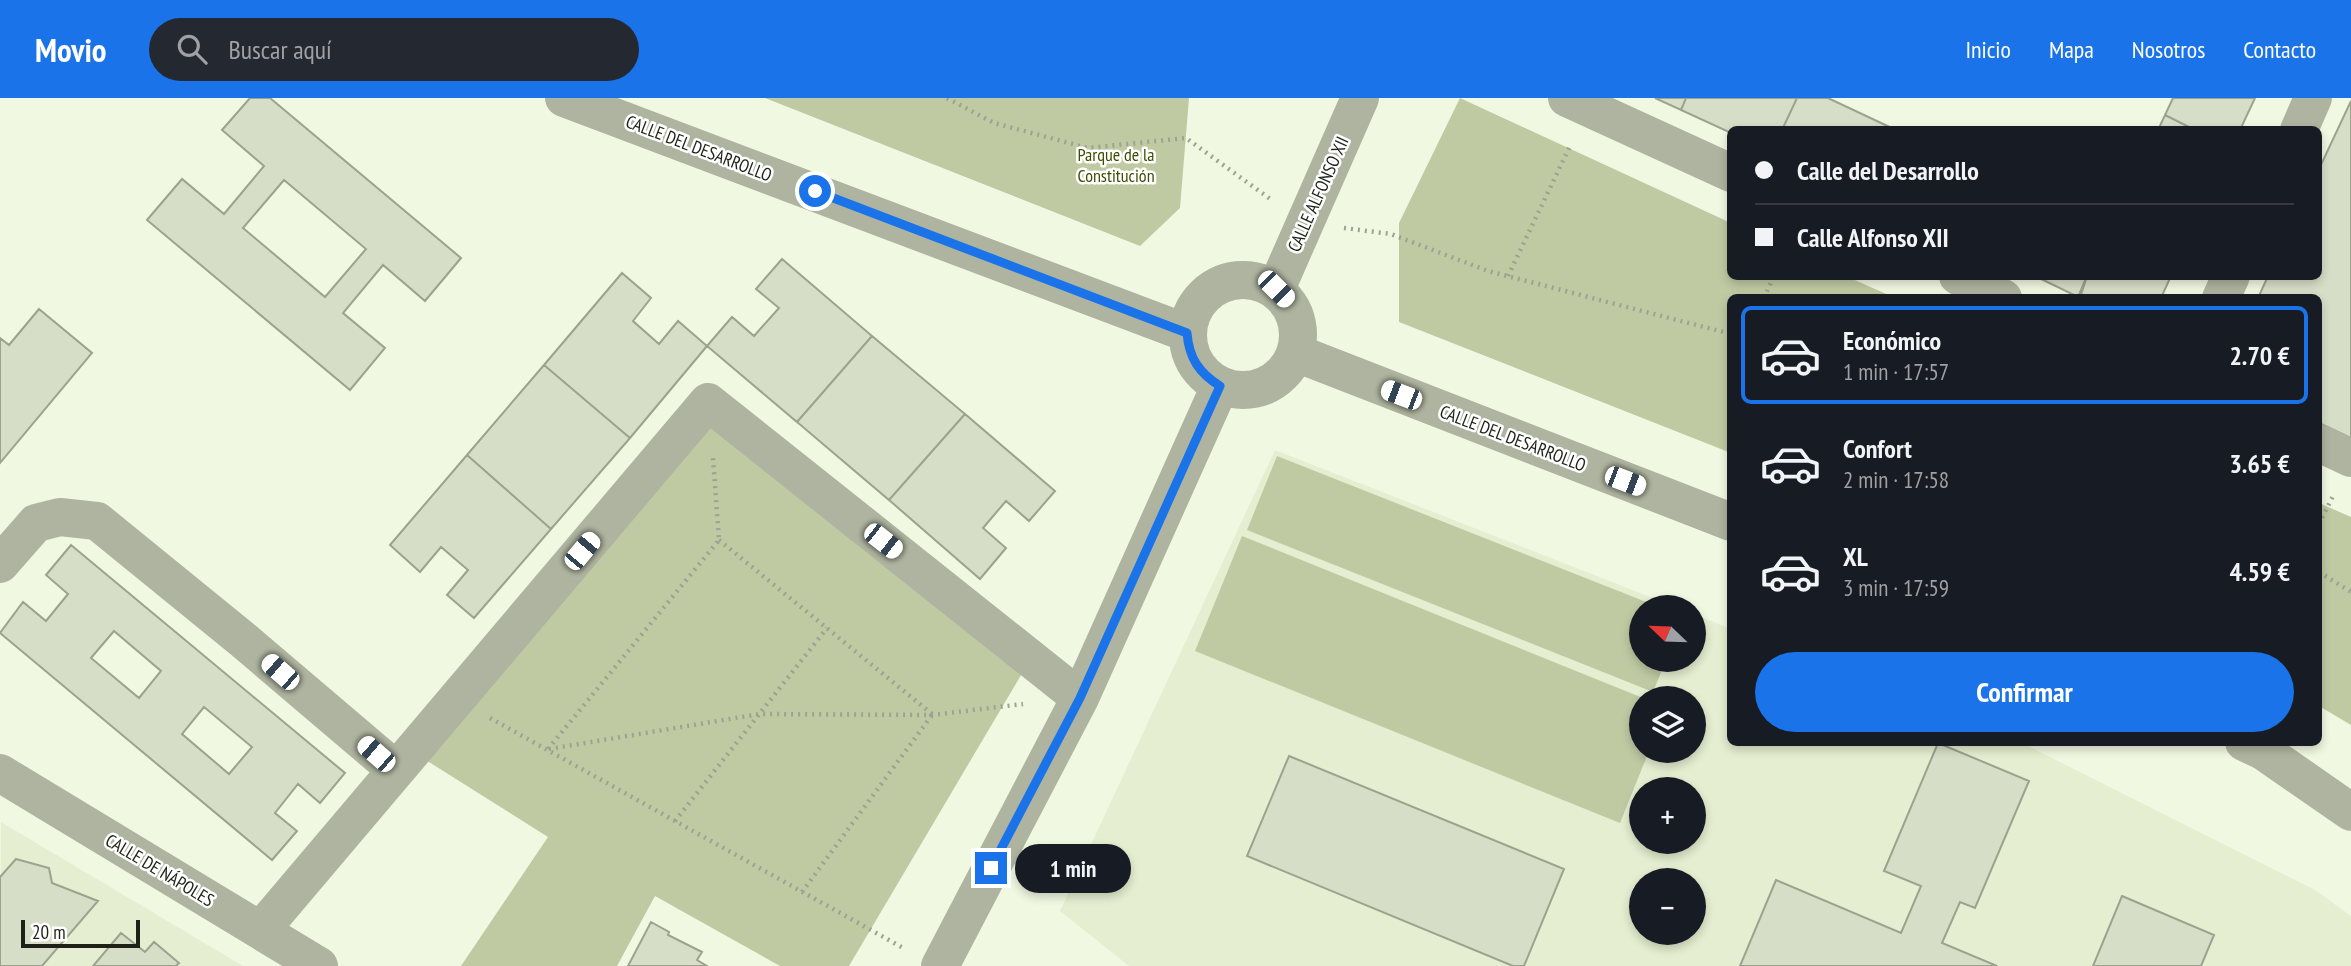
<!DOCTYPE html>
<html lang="es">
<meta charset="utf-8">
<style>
body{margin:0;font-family:"PT Sans Narrow",sans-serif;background:#242831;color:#f1f3f6;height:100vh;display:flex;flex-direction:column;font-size:26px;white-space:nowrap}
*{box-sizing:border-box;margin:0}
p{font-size:23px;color:#9ea1a6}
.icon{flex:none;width:38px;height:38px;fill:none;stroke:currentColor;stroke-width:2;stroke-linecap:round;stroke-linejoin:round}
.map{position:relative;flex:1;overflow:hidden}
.drawer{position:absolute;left:1727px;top:196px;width:595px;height:452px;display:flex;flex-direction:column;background:#171b24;border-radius:10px;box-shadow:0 4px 10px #0003}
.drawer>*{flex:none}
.guide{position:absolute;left:1727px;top:28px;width:595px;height:154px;border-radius:10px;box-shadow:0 4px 10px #0003;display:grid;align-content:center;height:154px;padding:0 28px;background:#171b24}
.needle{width:46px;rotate:293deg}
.tools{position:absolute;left:1629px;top:497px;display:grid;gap:14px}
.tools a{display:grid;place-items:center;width:77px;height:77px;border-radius:50%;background:#171b24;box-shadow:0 4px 10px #0003;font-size:35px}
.scale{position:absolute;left:21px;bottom:18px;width:119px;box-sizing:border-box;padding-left:7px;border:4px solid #1e2118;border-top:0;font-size:19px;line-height:24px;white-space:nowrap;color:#1e2118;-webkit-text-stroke:5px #fff;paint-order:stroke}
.end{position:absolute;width:32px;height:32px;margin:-16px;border:9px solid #1a73e8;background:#fff;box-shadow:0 0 0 4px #fff}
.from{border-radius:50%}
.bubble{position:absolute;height:49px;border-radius:24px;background:#171b24;box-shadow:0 4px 10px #0003;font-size:23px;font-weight:600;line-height:49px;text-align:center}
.car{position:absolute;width:21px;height:42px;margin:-21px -10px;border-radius:9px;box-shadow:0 0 5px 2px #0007;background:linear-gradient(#fff 24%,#345 0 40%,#fff 0 76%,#345 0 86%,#fff 0)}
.guide b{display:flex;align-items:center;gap:24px;height:66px;font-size:26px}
.guide b+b{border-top:2px solid #363941}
.guide i{width:18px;height:18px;background:#f1f3f6}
ul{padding:12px 0 0;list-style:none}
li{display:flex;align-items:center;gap:21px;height:98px;margin:0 14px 10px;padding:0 14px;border:4px solid transparent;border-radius:10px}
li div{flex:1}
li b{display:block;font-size:26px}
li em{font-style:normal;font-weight:600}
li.active{border-color:#1a73e8}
li>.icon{width:63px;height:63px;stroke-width:1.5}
.primary-button{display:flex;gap:14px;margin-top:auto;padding:14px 28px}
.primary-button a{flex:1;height:80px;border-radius:42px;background:#1a73e8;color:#fff;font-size:28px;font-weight:600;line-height:80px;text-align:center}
header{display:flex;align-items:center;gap:42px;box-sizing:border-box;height:98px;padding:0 35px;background:#1a73e8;color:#fff}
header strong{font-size:33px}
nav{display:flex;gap:38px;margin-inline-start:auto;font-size:24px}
.search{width:490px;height:63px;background:#242831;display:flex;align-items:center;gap:18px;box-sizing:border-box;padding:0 24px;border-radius:38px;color:#9ea1a6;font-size:26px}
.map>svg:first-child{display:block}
.built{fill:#e5eed0;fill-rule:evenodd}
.green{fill:#bfcaa3}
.building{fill:#d7dec7;stroke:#9ca28d;stroke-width:2;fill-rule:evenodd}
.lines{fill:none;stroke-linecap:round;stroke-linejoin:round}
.path{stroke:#9da291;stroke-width:4.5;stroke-dasharray:2 5;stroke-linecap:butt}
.minor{stroke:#aeb49f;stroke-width:38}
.route{stroke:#1a73e8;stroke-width:9}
.labels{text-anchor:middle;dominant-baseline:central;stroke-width:5;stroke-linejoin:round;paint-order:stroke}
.street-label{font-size:18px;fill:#1e2118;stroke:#fff}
.park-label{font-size:18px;fill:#3f4d00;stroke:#fff}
</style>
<header>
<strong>Movio</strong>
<div class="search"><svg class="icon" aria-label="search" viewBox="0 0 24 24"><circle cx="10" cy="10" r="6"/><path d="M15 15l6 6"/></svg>Buscar aquí</div>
<nav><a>Inicio</a><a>Mapa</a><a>Nosotros</a><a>Contacto</a></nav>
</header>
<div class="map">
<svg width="2351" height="868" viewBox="0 0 2351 868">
<rect width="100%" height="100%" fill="#f1f8e1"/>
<path class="built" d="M1275,352l401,157h-34v53h52v-46l37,15v113h289l295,148 36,26v50h-1222l-69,-55zM1642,600h52v53h-52zM1642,691h52v53h-52zM1642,782h52v53h-52z
M1,724l242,144h-243z"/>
<path class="green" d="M765,0h424l-9,110 -40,38z
M1460,0l271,125v53l117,1 45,20 -162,1v155l-332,-131v-99z
M709,321l315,251 -175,296h-69l-125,-70 -38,70h-156l87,-129 -127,-80z
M1277,358l382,151h-17v53h24l-13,32 -406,-162z
M2319,405l32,14v208l-32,-19z
M1242,438l401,162 -1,53h7l-29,72 -425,-172z"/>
<path class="building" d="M250,0h20l191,160 -36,43 -42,-36 -40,48 42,35 -35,42 -203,-170 35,-41 42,35 40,-48 -42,-36zM284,82l82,69 -41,48 -82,-69z
M1655,0h31l-5,12z
M1686,0h111l-15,32h-51v3l-50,-23z
M1797,0h31l68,32h-114z
M2173,0h82l-15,32h-45l-30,-15z
M2351,3v337l-32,-15v-125h-61l10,-22h51v-107z
M2165,17l30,15h-37z
M782,161l90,77 -75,86 -90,-76 25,-29 22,19 25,-28 -23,-19z
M622,175l29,25 -18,23 26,23 19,-23 29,25 -77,92 -86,-73z
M2035,178h52l-9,21z
M2087,178h84l-10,22h-81z
M39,211l53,44 -92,110v-125l9,7z
M872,238l93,78 -76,86 -92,-78z
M544,267l86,73 -79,91 -84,-74z
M965,316l90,77 -26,30 -23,-20 -23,27 23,20 -26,31 -91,-79z
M467,357l84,74 -77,89 -27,-23 21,-25 -27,-23 -21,25 -30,-27z
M71,447l274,228 -25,30 -22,-19 -23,29 22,18 -25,29 -272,-227 23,-31 23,19 22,-27 -22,-19zM114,533l47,40 -22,27 -48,-40zM204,609l48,40 -23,27 -47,-40z
M1938,645l91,38 -54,127 -15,-6 -18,41 55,23h-257l36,-86 125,53 20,-47 -37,-15z
M1289,658l275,113 -40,97h-11l-266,-110z
M16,761l33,9 3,15 46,18 -56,65h-42v-89z
M2122,798l92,39 -13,31h-108z
M651,824l18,10 -1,3 34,17 -5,8 10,6h-79z
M121,835l24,19 9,-10 25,21 -3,3h-83z"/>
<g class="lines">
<path class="path" d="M947,0l47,25 94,25 98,-10 87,63
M1344,130l47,6 97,37 243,63
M1508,178l63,-132
M1764,200l10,-22
M2319,426l15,-30
M719,442l213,174
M2319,474l32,20
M490,620l415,231
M548,651l171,-209 -6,-82
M549,651l211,-35 172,1 91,-11
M675,723l152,-193
M802,794l130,-177"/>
<path class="minor" d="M564,0l623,235
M1567,0l164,75
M2299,32l14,-32
M1958,178l45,22
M1188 237a55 55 0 1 1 110 0a55 55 0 1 1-110 0Z
M1276,191l84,-191
M2221,200l10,-22
M1296,255l435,169
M2319,345l32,15
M0,466l36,-41 24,-6 37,4 145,118 154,131
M2244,644l19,9 88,61
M0,675l319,193
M261,832l447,-528 372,296
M940,868l140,-268 140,-312"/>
</g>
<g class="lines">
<path class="route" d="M815,93l372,142c2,25 12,40 33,53l-140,312 -89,170"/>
</g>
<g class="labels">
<g class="street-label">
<text transform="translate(699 50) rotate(21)">CALLE DEL DESARROLLO</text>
<text transform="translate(1318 96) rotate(-66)">CALLE ALFONSO XII</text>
<text transform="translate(1513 340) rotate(21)">CALLE DEL DESARROLLO</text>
<text transform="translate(160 772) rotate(31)">CALLE DE NÁPOLES</text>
</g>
<g class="park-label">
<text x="1116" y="56">Parque de la<tspan x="1116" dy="21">Constitución</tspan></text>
</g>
</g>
</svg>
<div class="tools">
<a><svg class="needle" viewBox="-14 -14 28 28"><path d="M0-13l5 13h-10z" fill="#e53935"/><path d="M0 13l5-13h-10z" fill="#9ea1a6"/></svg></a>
<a><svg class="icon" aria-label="layers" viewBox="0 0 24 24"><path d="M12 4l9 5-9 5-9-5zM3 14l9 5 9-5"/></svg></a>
<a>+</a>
<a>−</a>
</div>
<div class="scale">20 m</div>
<i class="end from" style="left:815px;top:93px"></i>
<i class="end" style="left:991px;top:770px"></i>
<div class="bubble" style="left:1015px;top:746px;width:116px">1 min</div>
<i class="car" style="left:1276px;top:191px;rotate:135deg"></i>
<i class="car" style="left:1401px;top:297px;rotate:291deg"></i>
<i class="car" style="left:1625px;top:383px;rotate:111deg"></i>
<i class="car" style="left:883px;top:443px;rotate:128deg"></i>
<i class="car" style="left:582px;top:453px;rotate:40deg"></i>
<i class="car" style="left:280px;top:574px;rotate:311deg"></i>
<i class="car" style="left:376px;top:656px;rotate:311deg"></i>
<div class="guide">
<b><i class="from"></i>Calle del Desarrollo</b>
<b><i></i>Calle Alfonso XII</b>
</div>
<section class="drawer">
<ul>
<li class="active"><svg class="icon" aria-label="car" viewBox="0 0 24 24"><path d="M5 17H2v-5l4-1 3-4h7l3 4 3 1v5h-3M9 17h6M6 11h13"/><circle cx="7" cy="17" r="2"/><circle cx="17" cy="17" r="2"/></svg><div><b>Económico</b><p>1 min · 17:57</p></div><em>2.70 €</em></li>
<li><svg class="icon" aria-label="car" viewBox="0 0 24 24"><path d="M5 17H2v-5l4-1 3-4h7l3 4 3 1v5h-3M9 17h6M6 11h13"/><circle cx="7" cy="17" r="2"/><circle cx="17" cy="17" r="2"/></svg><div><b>Confort</b><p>2 min · 17:58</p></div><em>3.65 €</em></li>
<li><svg class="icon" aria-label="car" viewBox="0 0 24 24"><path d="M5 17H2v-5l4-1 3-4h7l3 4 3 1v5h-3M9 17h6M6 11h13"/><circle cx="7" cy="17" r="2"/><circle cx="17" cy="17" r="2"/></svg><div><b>XL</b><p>3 min · 17:59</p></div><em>4.59 €</em></li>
</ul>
<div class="primary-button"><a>Confirmar</a></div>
</section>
</div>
